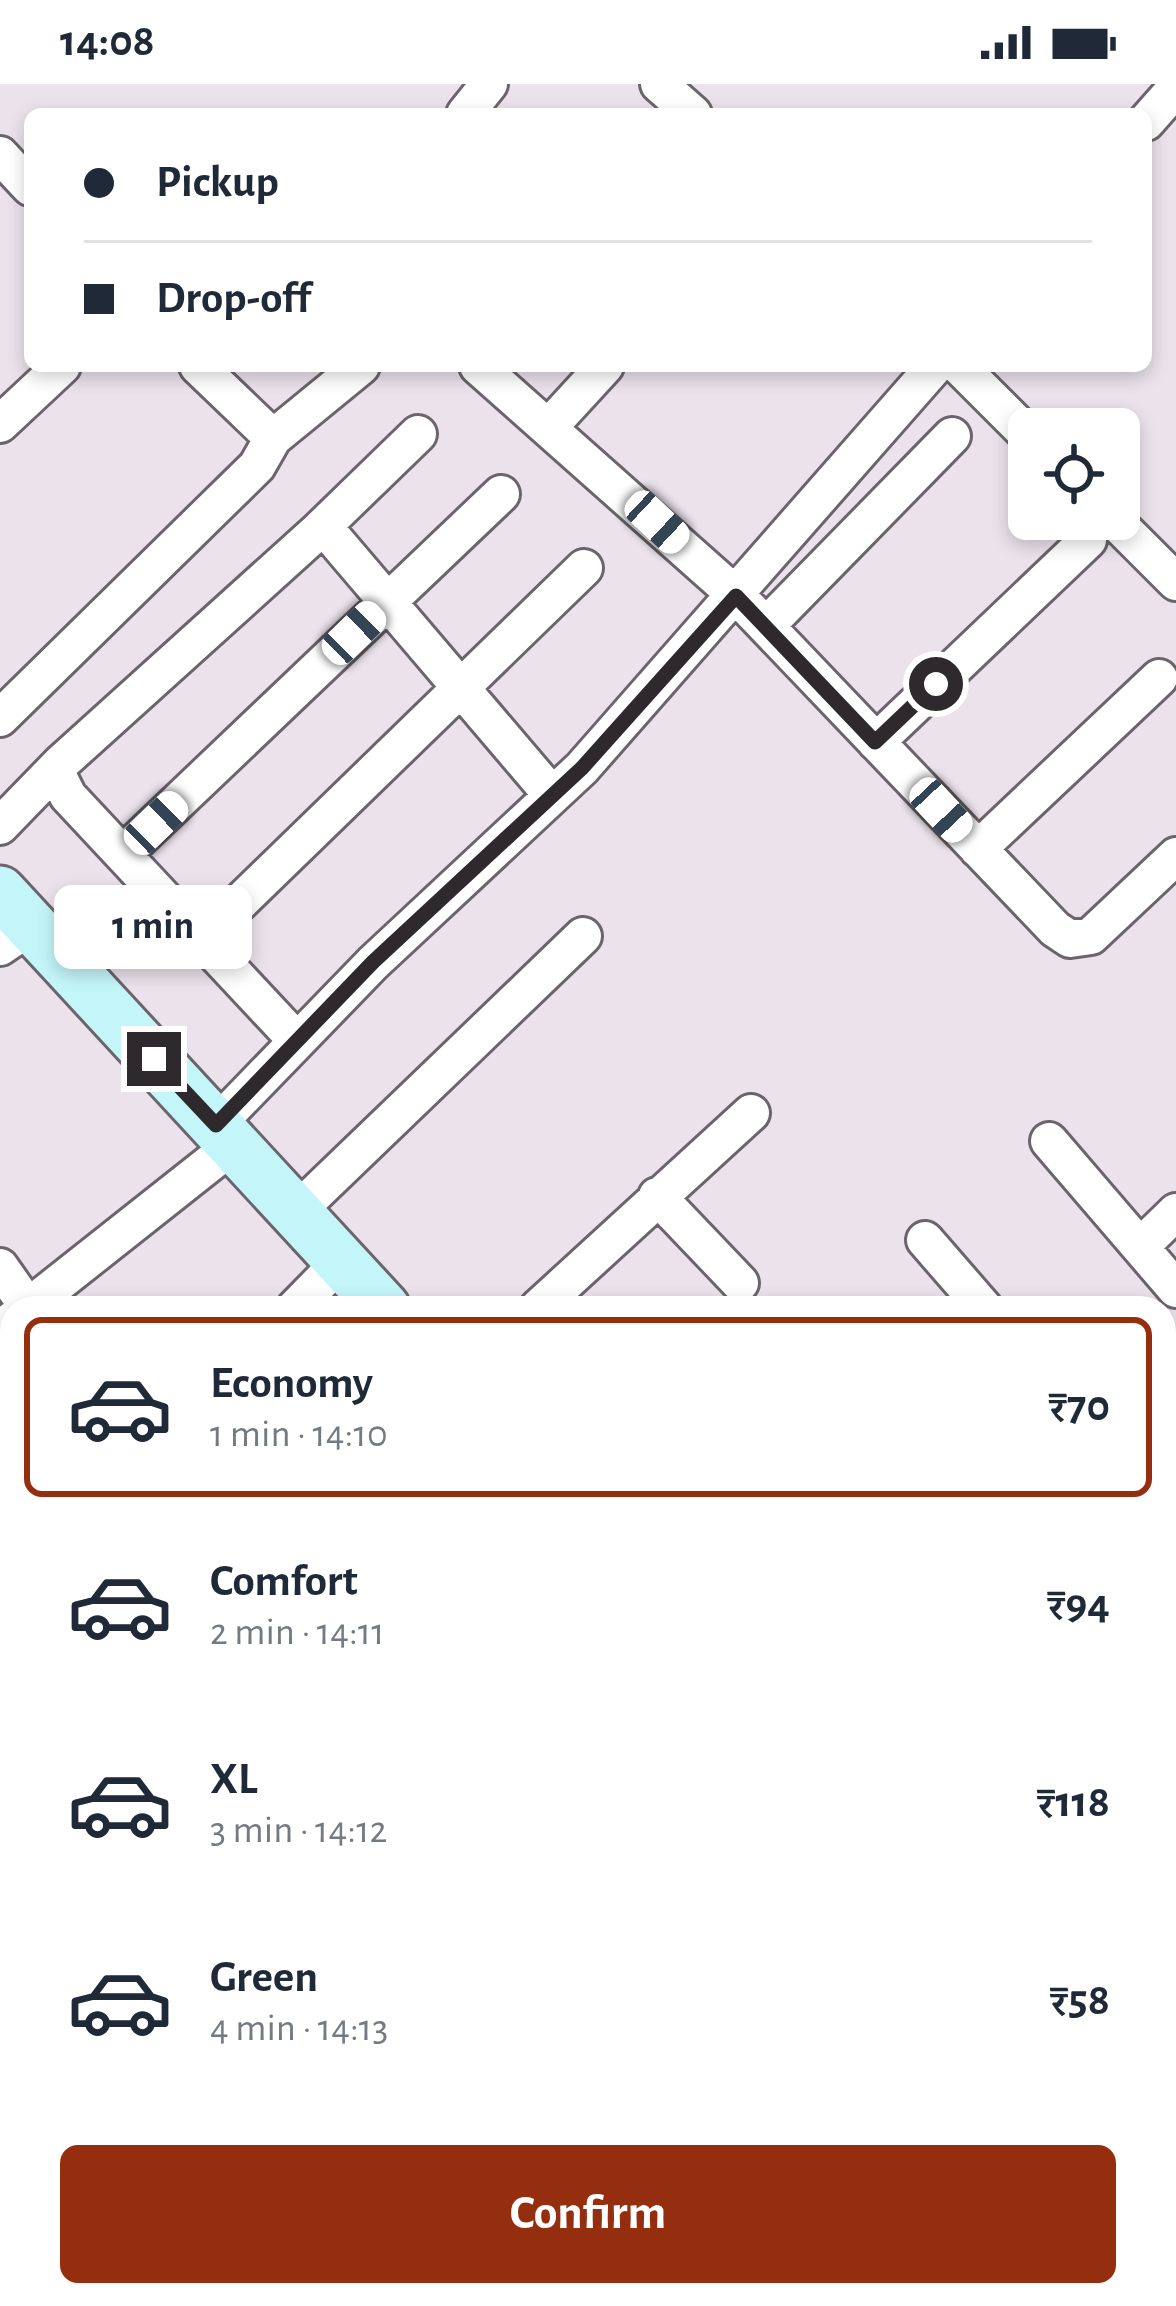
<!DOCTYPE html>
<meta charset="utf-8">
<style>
body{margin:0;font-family:"Alegreya Sans",sans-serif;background:#f6f6f7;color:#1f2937;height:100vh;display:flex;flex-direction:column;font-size:45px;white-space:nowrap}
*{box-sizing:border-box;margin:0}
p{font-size:39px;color:#747a83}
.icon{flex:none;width:66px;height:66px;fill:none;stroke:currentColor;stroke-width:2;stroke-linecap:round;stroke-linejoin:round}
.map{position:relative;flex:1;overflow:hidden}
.sheet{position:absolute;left:0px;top:1212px;width:1176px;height:1011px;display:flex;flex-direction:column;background:#fff;border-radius:36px 36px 0 0;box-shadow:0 6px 18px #0003}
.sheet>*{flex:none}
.hud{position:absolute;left:24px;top:24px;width:1128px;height:264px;border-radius:18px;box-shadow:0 6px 18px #0003;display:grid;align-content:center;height:264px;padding:0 60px;background:#fff}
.controls{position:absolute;left:1008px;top:324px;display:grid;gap:24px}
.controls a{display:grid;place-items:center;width:132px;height:132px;border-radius:18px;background:#fff;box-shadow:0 6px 18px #0003;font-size:60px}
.end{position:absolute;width:54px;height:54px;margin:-27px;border:15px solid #2d292d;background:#fff;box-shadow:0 0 0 6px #fff}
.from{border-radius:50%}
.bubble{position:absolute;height:84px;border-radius:18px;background:#fff;box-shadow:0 6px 18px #0003;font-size:39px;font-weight:600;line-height:84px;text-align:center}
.car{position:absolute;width:36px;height:72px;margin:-36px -18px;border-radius:15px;box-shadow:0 0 9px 3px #0007;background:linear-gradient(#fff 24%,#345 0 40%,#fff 0 76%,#345 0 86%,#fff 0)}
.hud b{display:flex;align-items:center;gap:42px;height:114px;font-size:45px}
.hud b+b{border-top:3px solid #e0e1e3}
.hud i{width:30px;height:30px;background:#1f2937}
ul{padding:21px 0 0;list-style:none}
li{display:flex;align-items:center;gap:36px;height:180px;margin:0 24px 18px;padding:0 36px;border:6px solid transparent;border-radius:18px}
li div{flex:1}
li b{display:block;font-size:45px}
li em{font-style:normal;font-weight:600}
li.active{border-color:#952e0e}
li>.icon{width:108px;height:108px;stroke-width:1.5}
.button{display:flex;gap:24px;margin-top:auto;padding:24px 60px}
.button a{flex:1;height:138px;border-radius:18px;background:#952e0e;color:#fff;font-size:48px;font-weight:600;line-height:138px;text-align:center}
.status{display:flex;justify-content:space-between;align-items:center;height:84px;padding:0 60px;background:#fff;direction:ltr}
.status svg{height:33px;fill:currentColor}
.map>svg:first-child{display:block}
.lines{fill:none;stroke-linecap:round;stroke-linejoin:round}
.street-casing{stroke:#6c646c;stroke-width:42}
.secondary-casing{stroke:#6c646c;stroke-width:57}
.street{stroke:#fff;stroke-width:36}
.secondary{stroke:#c4f6f9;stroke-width:51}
.route{stroke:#2d292d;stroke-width:15}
</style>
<div class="status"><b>14:08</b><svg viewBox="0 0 49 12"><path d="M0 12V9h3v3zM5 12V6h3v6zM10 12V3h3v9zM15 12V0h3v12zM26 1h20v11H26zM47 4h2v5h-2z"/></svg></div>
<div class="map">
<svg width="1176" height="2222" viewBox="0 0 1176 2222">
<rect width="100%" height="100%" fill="#ebe2eb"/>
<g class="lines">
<defs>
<path id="street" d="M659,0l34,30
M465,30l24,-30
M1146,38l30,-34
M0,71l30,32
M198,282l75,72
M478,282l259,230 318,333 15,10 21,-3 85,-80
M959,282l70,70
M0,340l62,-58
M548,344l57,-62
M1113,435l63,63
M319,446l99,-96
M766,542l186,-190
M0,634l257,-252 16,-28 88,-72
M876,658l212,-202
M56,688l12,24 229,245
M0,742l61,-63 258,-233 10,3 223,262
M978,765l181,-171
M123,770l378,-360
M202,855l382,-371
M0,863l31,-21
M216,1041l157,-162 209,-195 353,-402
M1049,1057l127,148
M657,1112l83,87
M296,1128l287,-276
M925,1156l59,68
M1140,1163l36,-35
M0,1183l28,40
M27,1224l206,-163
M295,1224l46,-47
M538,1224l213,-195
M0,1246l12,-10
M1164,1369l12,-10
M1164,1441l12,14
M0,1448l12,13
M1164,1632l12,15
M0,1858l12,-15
M0,2087l12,10
M145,2211l13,11
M391,2211l8,11
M507,2211l8,11
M632,2211l7,11"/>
<path id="secondary" d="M0,808l384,416
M958,2211l3,11"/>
</defs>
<use href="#street" class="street-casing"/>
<use href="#secondary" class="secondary-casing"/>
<use href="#street" class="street"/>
<use href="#secondary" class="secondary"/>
</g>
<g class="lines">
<path class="route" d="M154,975l62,66 157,-163 209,-194 154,-172 139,146 61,-58"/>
</g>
</svg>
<div class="controls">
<a><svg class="icon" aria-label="locate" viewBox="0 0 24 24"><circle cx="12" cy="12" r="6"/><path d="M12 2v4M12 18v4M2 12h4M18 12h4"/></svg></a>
</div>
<i class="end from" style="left:936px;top:600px"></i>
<i class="end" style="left:154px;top:975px"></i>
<div class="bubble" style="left:54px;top:801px;width:198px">1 min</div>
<i class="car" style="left:657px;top:438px;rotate:133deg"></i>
<i class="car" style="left:354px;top:549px;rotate:46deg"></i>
<i class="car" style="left:941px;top:726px;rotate:137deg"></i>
<i class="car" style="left:156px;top:739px;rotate:46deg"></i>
<div class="hud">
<b><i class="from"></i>Pickup</b>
<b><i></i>Drop-off</b>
</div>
<section class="sheet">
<ul>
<li class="active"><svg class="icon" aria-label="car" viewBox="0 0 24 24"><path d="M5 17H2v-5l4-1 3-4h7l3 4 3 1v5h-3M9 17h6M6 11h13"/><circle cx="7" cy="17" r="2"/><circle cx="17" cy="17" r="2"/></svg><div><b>Economy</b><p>1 min · 14:10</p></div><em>₹70</em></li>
<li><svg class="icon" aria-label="car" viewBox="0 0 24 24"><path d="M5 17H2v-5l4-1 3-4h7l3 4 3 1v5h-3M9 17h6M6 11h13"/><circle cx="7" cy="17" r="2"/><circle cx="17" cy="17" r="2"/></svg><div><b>Comfort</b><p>2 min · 14:11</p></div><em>₹94</em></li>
<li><svg class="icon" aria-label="car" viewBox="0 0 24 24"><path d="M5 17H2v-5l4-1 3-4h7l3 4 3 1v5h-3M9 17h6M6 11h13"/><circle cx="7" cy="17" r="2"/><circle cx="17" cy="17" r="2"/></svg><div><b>XL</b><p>3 min · 14:12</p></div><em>₹118</em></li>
<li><svg class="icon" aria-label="car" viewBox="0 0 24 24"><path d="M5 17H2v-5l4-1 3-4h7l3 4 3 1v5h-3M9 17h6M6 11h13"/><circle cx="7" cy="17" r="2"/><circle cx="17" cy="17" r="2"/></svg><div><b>Green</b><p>4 min · 14:13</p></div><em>₹58</em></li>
</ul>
<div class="button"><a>Confirm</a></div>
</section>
</div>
